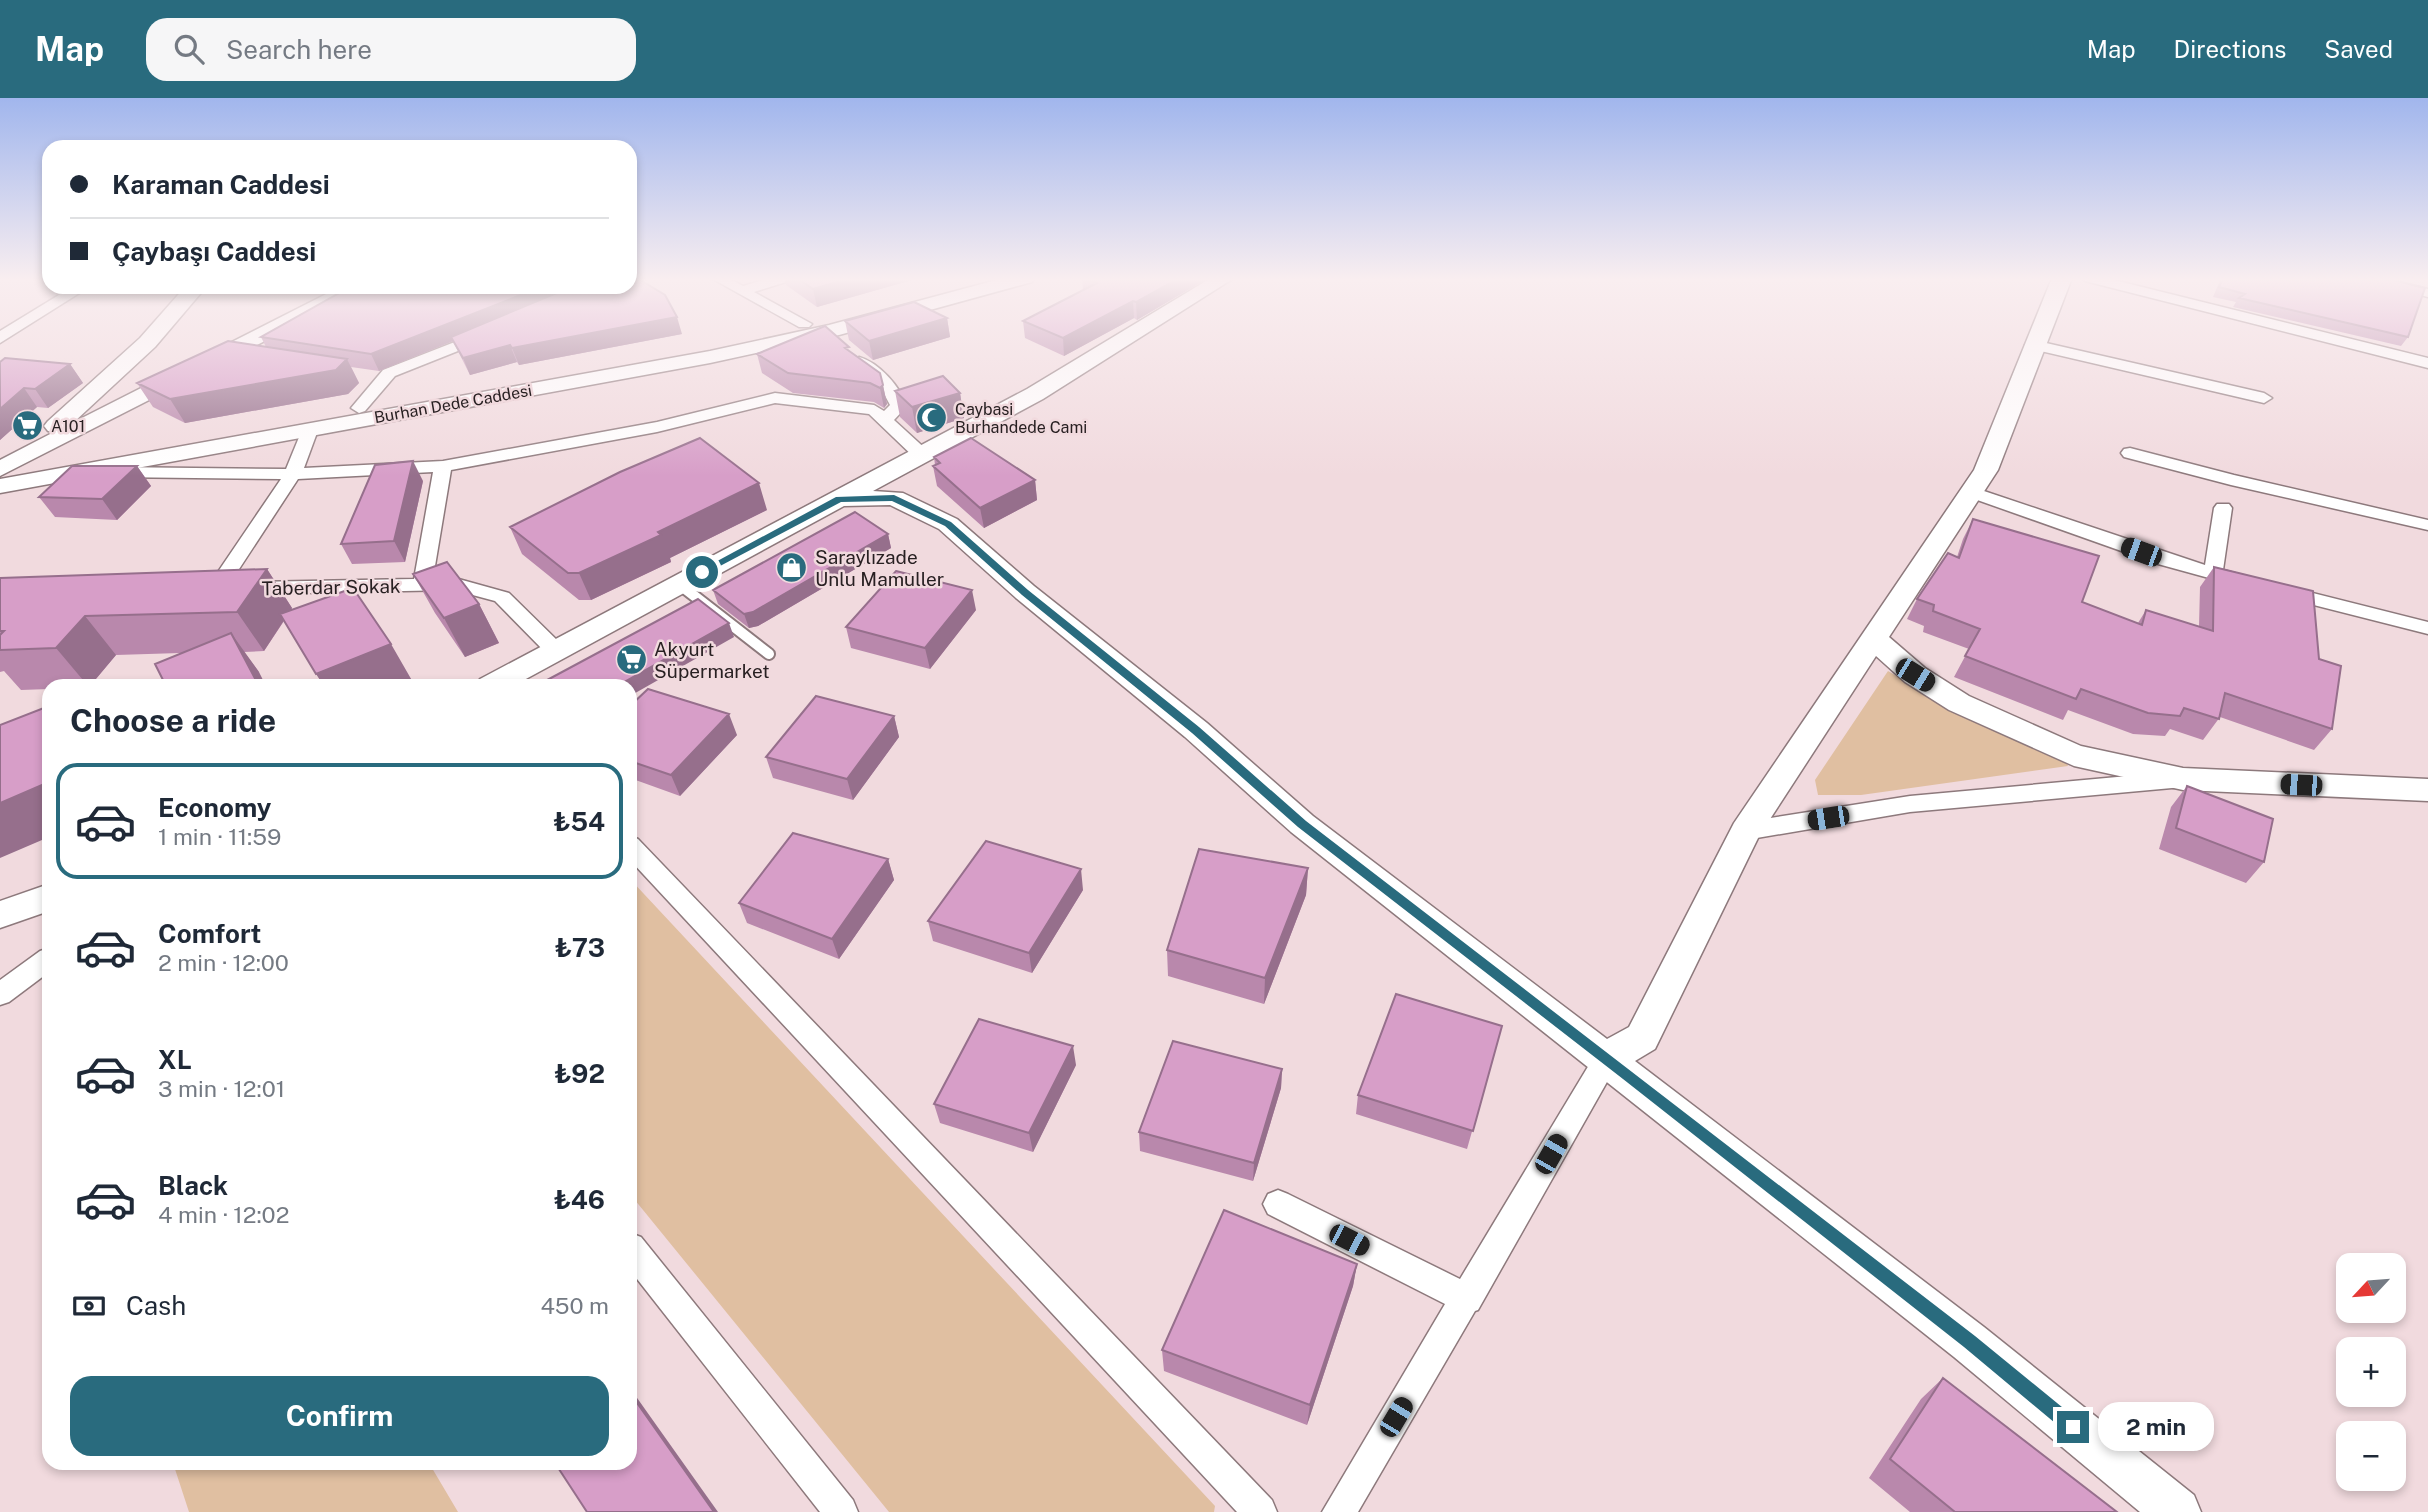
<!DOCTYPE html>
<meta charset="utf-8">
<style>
body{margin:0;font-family:"Public Sans",sans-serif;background:#f6f6f7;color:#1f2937;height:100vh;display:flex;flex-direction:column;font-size:26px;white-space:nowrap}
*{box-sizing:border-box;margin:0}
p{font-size:23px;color:#747a83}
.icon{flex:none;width:38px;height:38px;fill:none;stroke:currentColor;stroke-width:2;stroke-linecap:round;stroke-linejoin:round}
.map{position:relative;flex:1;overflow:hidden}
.side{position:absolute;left:42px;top:581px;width:595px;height:791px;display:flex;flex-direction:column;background:#fff;border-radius:21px;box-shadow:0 4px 10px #0003}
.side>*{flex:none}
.banner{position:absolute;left:42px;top:42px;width:595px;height:154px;border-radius:21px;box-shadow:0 4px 10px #0003;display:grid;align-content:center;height:154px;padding:0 28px;background:#fff}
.needle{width:46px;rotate:244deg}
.buttons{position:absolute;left:2336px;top:1155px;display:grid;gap:14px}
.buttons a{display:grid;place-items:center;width:70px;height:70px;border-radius:14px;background:#fff;box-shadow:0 4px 10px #0003;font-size:35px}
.end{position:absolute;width:32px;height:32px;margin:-16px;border:9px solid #296b7e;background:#fff;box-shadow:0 0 0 4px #fff}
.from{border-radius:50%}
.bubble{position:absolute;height:49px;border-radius:21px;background:#fff;box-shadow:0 4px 10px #0003;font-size:23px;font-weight:700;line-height:49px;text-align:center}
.car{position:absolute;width:21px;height:42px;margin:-21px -10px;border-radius:9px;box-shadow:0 0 5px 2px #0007;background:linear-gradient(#222 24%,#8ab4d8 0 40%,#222 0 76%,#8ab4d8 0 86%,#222 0)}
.banner b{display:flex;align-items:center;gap:24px;height:66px;font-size:26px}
.banner b+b{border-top:2px solid #e0e1e3}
.banner i{width:18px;height:18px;background:#1f2937}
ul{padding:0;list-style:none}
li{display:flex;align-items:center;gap:21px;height:116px;margin:0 14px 10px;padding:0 14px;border:4px solid transparent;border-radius:21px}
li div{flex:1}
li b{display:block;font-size:26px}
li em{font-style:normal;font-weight:700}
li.current{border-color:#296b7e}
li>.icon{width:63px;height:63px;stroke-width:1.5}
h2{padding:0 28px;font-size:32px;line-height:84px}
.pay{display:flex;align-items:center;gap:18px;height:77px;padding:0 28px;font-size:26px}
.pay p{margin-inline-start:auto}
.button{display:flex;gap:14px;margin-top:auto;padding:14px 28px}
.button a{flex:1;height:80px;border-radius:21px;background:#296b7e;color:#fff;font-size:28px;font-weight:700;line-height:80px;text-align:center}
header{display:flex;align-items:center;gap:42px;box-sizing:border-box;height:98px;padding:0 35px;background:#296b7e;color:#fff}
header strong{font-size:33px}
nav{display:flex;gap:38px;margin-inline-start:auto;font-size:24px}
.search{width:490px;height:63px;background:#f6f6f7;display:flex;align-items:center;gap:18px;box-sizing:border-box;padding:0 24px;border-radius:21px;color:#747a83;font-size:26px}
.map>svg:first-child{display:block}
.green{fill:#e0bfa1}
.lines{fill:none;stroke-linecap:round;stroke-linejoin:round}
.lane-casing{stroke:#8d797c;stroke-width:14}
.street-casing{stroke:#8d797c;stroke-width:3}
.secondary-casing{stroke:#8d797c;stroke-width:3}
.lane{stroke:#fff;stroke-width:10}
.street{fill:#fff;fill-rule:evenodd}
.secondary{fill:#fff;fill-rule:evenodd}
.wall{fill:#b988ac}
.shaded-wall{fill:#966f8c}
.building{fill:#d79ec8;stroke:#966f8c;stroke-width:2}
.route{fill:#296b7e}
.labels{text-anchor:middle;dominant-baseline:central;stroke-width:5;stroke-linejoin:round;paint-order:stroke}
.far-street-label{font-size:16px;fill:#282022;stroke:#f1dade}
.far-poi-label{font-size:16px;fill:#282022;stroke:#f1dade;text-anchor:start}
.poi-label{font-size:19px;fill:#282022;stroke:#f1dade;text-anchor:start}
.street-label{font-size:19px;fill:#282022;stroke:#f1dade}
</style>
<header>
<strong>Map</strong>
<div class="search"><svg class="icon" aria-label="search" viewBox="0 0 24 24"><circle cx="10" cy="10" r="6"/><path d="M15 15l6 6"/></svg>Search here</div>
<nav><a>Map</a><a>Directions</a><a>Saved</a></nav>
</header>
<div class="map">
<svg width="2428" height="1414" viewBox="0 0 2428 1414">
<rect width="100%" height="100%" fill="#f1dade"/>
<path class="green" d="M1888,573l76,45 100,41 4,9 -207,29h-43l-3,-15z
M630,781l585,627 -1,6h-325l-259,-318z
M173,1365h256l29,49h-269z"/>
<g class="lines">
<defs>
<path id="lane" d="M679,486l90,70"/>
<path id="street" d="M711,180h17l15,8 27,-8h21l-2,3 -35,11 58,32 -3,3h-10z
M2083,180h23l322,80v10l-343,-87z
M2360,180h23l45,11v8l-66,-16z
M72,189h17l-89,56v-12z
M483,233l8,5 -3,3 -93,37 -30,35 -6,2 -8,-5 32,-38z
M2033,242l231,53 8,5 -8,5 -236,-55 -3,-3 3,-3z
M859,259c21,6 41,30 48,49l-13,14 35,32 3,4 -3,4h-12l-48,-46 -94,-11 -118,29 -206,38 -18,108h22l54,15 52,51 3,5 -3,5h-14l-52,-53 -41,-11 -206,4 -7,-2 -3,-4 3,-4 7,-2 166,-3 19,-107 -135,7 -74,113h-14l-3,-4 74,-109 -169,-2 -9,-5 9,-5 174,2 16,-39 8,-5 8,5 -14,38 139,-7 214,-39 118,-29 99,12 10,6 6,-6 -8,-15 -31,-28z
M2130,350l104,27 194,45v10l-197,-45 -107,-28 -3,-4 3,-4z
M1972,389l233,78 9,-57 3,-4h12l3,4 -9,62 22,6 3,4 -10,6 -80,-22 -192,-68 -3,-4z
M2285,488l143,36v12l-150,-38 -3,-4 3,-4z
M2183,673l8,2 3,6 -3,6 -8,2 -273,25 -165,28 -8,-3 -4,-6 4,-6 8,-3 165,-26z
M630,738l8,3 634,661 5,12h-40l-607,-652z
M49,850v24l-40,30 -9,3v-25l40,-29z
M1607,948l9,4 4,8 -4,8 -138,244 -3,1 -117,201h-36l123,-208 -177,-90 -5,-10 5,-10 10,-4 10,4 172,85 138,-229z
M630,1135l11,4 212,263 5,12h-38l-190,-242z"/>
<path id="secondary" d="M1004,180h31l-3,4 -193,53 -129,28 -710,130v-14l710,-128 119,-26z
M1211,180h23l-191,121 -170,92 30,2 54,26 77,67 173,137 106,93 294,223 22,-12 105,-204 240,-353 78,-192h20l-74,192 -109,167 36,31 44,28 112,50 102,22 245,11v22l-245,-11 -109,-24 -125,-56 -44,-28 -29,-26 -117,180 -104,213 -20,12 349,266 210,168 7,17h-61l-186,-155 -663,-525 -106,-95 -169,-139 -77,-69 -49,-24 -46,1 -331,180h-37l4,-7 547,-290z
M185,189h21l-51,60 -81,75 266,-135h26l-3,4 -363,185v-16l54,-28 -6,-1 -4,-5 4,-5 92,-83z
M49,786v27l-49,17v-27z"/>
</defs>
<use href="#lane" class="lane-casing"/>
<use href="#street" class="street-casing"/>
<use href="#secondary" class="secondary-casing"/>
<use href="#lane" class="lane"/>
<use href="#street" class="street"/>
<use href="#secondary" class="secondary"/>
</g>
<path class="wall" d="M784,180h135l-102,29 -31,-22z
M1082,180h126l-71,42 -3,-2 -70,38 -39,-18 -2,-17 60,-31z
M2221,180h164l23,59 -7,9 -168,-39 3,-5 -23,-5z
M947,220l3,19 -77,23 -24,-20 -4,-19z
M682,236l-163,31 -2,-3 -47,13 -17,-34 -74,30 -28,-4 8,16 -11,11 -163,29 -32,-16 -16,-24 129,-36 -5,-10z
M851,254l29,21 7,31 -3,4 -10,-6 -81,-9 -31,-20 -5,-19z
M0,264l70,2 13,19 -35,25 -11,-1 -37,33z
M895,293l65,2 4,25 -47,15 -17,-16z
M934,359l101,23 2,20 -53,28 -47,-42 -4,-20 2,-1z
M137,368l14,20 -34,34 -62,-3 -16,-20z
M423,383l-18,81 -53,2 -11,-20z
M767,412l-97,48 1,4 -80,38h-12l-57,-46 -12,-27z
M1973,421l109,83 56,21 8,-13 53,17 1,-40 14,-20 105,92 13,70 -18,21 -94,-33 -17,23 -33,-11 -5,7 -32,-2 -65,-24 -5,10 -109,-43 15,-28 -46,-17 1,-6 -17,-7 10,-20 40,-42 6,-18z
M888,436l3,14 -133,78 -9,2 -31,-24 -5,-14z
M267,471l25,39 -1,2 123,74 -5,2h-85l-40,-65 -20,30 -20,1 15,20 -79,-19 -64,2 -26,31h-41v3l-28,1 -17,-19 -4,1v-94z
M413,476l66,30 20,39 -34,14 -30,-44z
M976,512l-46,59 -79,-21 -5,-21z
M630,608l107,29 -57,61 -50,-18z
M894,618l5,21 -46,63 -80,-22 -7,-21z
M2187,688l77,76 -18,21 -87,-34 12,-42z
M888,761l6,21 -55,79 -92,-36 -8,-20z
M1308,770l-2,27 -42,109 -96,-28 -1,-26z
M1083,792l-51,83 -99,-32 -5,-20z
M1502,928l-35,123 -111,-35 2,-19z
M1076,967l-43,87 -93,-29 -6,-19z
M1282,971l-1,19 -28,93 -113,-30 -1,-19z
M1357,1166l-4,22 -46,139 -143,-54 -2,-21z
M1943,1280l174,134h-207l-41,-34 52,-79z"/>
<path class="shaded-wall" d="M851,180h68l-102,29 -4,-18z
M1179,180h29l-71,42 -1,-18z
M541,189h46l-208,84 -8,-17z
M1133,203l1,17 -70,38 -1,-18z
M677,219l5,17 -163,31 -7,-17z
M947,220l3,19 -77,23 -4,-19z
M510,247l7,17 -47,13 -7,-17z
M347,261l12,24 -11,11 -163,29 -15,-24z
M70,266l13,19 -35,25 -13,-19z
M883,287l4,19 -3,4 -4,-20z
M24,290l13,19 -37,33v-31z
M960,295l4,25 -47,15 -5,-26z
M413,363l10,20 -18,81 -11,-21z
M137,368l14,20 -34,34 -15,-21z
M1035,382l2,20 -53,28 -4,-20z
M759,385l8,27 -97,48 1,4 -80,38 -12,-27 79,-41z
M888,436l3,14 -133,78 -9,2 -5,-14z
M267,471l25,39 -28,43 -27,-39z
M972,492l4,20 -46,59 -5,-21z
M479,506l20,39 -34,14 -21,-39z
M85,518l31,39 -26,31h-2l-32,-38z
M729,525l5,14 -104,59v-10h-13z
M231,535l28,39 7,14h-7z
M391,546l23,40 -5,2h-85l-8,-12z
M729,616l8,21 -57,61 -9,-21z
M894,618l5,21 -46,63 -6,-21z
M49,684v55l-49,21v-55z
M888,761l6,21 -55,79 -7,-20z
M1308,770l-2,27 -42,109 1,-26z
M1081,771l2,21 -51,83 -3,-20z
M1073,948l3,19 -43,87 -4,-19z
M1282,971l-1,19 -28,93 1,-18z
M1357,1166l-4,22 -46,139 3,-20z
M630,1290l88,124h-4l-84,-119z"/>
<path class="building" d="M630,180h7l28,17 12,22 -165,31 -2,-3 -47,13 -12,-21 120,-50h59z
M797,180h54l-38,11z
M1087,180h92l-43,24 -3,-1 -70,37 -40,-17 74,-38z
M2223,180h162l40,10 -17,49 -169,-39 6,-4 -26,-7z
M350,189h191l-170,67 -110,-17z
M914,204l33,16 -78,23 -24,-20z
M825,228l24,21 -4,1 35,25 3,12 -3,3 -10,-5 -82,-10 -31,-19z
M228,243l119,18 -11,11 -166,29 -33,-16z
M5,260l65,6 -35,25 -11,-1 -24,21v-47z
M943,278l17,17 -48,14 -17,-16z
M700,340l59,45 -101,49 3,3 -82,38h-11l-58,-46 110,-55z
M971,340l64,42 -55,28 -47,-42 7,-3 -6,-6z
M413,363l-19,80 -53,3 34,-79z
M72,368h65l-35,33 -63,-2z
M855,414l33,22 -135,78 -9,2 -31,-24z
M1973,421l126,37 -17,46 60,23 4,-15 67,21 1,-64 99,24 6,68 22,7 -9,63 -107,-36 -6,26 -35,-11 -4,8 -32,-3 -67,-24 -5,10 -111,-43 15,-27 -47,-18 1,-6 -17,-6 31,-46 11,5z
M447,464l32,42 -35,14 -31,-44z
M267,471l-30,43 -152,4 -29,32 -56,2v-15l4,-4h-4v-53z
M896,473l76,19 -47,58 -79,-21z
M353,490l38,56 -75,30 -36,-60z
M698,501l31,24 -112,63h-81z
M231,535l28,53h-93l-11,-22z
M648,591l81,25 -58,61 -41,-14v-55z
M816,598l78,20 -47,63 -81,-22z
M49,608v76l-49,21v-78z
M2187,688l86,33 -9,43 -88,-34z
M793,735l95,26 -56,80 -93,-36z
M986,743l95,28 -52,84 -101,-32z
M1199,751l109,19 -43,110 -98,-28z
M1396,896l106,32 -29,105 -115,-36z
M979,921l94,27 -44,87 -95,-29z
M1173,943l109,28 -28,94 -115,-31z
M1224,1112l133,54 -47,141 -148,-55z
M1943,1280l174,134h-162l-65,-53z
M630,1295l84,119h-127l-32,-49h75z"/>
<linearGradient id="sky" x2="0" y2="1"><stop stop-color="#a1b6ed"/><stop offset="0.48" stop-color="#f9eef0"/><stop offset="1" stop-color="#f9eef0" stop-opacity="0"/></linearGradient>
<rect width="2428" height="378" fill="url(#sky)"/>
<path class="route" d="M894,397l57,27 77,68 171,137 107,94 669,515 104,85 2,6 -2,6 -6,2 -6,-2 -103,-86 -341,-268 -325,-252 -106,-94 -170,-138 -77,-69 -53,-25 -51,1 -136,72 -8,-2 139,-75z"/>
<defs>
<symbol id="mosque-disc" viewBox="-11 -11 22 22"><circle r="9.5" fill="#296b7e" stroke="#f1dade"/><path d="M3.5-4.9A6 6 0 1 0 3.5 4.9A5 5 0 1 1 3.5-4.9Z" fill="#fff"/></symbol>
<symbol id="supermarket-disc" viewBox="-11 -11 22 22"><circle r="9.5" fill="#296b7e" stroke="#f1dade"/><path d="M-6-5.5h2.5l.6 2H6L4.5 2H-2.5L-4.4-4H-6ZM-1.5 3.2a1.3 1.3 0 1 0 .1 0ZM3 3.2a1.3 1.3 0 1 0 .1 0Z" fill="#fff"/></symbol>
<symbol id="shop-disc" viewBox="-11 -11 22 22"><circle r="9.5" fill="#296b7e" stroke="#f1dade"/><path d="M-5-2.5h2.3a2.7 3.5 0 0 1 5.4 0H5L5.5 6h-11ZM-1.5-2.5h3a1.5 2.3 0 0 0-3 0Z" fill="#fff"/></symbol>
</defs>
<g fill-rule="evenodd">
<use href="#mosque-disc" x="914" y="302" width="35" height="35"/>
<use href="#supermarket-disc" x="10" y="310" width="35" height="35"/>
<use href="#shop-disc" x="774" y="452" width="35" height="35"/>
<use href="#supermarket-disc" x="614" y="544" width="35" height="35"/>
</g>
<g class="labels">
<g class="far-street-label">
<text transform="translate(453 306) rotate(-10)">Burhan Dede Caddesi</text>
</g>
<g class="far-poi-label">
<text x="955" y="311">Caybasi<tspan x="955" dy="18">Burhandede Cami</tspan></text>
<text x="51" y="328">A101</text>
</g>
<g class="poi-label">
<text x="815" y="459">Saraylızade<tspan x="815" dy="22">Unlu Mamuller</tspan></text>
<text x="654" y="551">Akyurt<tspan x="654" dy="22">Süpermarket</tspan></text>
</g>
<g class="street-label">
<text transform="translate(331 489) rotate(-1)">Taberdar Sokak</text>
</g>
</g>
</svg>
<div class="buttons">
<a><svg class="needle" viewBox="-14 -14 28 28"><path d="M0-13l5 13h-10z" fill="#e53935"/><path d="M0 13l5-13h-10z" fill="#747a83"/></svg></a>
<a>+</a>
<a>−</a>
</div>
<i class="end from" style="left:702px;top:474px"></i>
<i class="end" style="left:2073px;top:1329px"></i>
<div class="bubble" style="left:2098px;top:1304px;width:116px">2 min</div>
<i class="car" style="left:2141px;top:454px;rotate:290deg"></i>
<i class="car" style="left:1915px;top:577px;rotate:122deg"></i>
<i class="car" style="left:2301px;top:687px;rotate:273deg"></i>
<i class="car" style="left:1828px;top:720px;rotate:261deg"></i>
<i class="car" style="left:1551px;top:1056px;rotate:30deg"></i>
<i class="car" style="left:1349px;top:1142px;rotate:117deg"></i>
<i class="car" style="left:1396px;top:1319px;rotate:31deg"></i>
<div class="banner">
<b><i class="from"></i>Karaman Caddesi</b>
<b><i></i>Çaybaşı Caddesi</b>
</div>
<section class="side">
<h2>Choose a ride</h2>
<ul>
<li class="current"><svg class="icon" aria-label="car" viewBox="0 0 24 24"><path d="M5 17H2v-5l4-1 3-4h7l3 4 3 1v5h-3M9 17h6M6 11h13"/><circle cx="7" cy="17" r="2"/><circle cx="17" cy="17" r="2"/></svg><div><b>Economy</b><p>1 min · 11:59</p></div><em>₺54</em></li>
<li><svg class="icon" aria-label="car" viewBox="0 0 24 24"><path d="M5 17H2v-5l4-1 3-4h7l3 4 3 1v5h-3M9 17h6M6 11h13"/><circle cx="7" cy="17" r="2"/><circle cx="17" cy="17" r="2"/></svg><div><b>Comfort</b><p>2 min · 12:00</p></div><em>₺73</em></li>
<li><svg class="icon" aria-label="car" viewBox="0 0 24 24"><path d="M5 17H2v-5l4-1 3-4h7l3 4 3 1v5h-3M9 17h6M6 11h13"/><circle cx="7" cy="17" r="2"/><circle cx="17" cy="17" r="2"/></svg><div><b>XL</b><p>3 min · 12:01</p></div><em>₺92</em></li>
<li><svg class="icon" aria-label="car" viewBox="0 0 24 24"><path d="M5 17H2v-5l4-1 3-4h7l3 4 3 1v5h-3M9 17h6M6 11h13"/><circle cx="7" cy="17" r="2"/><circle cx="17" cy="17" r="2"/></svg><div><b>Black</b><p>4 min · 12:02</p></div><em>₺46</em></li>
</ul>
<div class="pay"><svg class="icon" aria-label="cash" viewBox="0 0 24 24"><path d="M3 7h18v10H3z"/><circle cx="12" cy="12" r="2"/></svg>Cash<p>450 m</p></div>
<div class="button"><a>Confirm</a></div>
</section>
</div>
